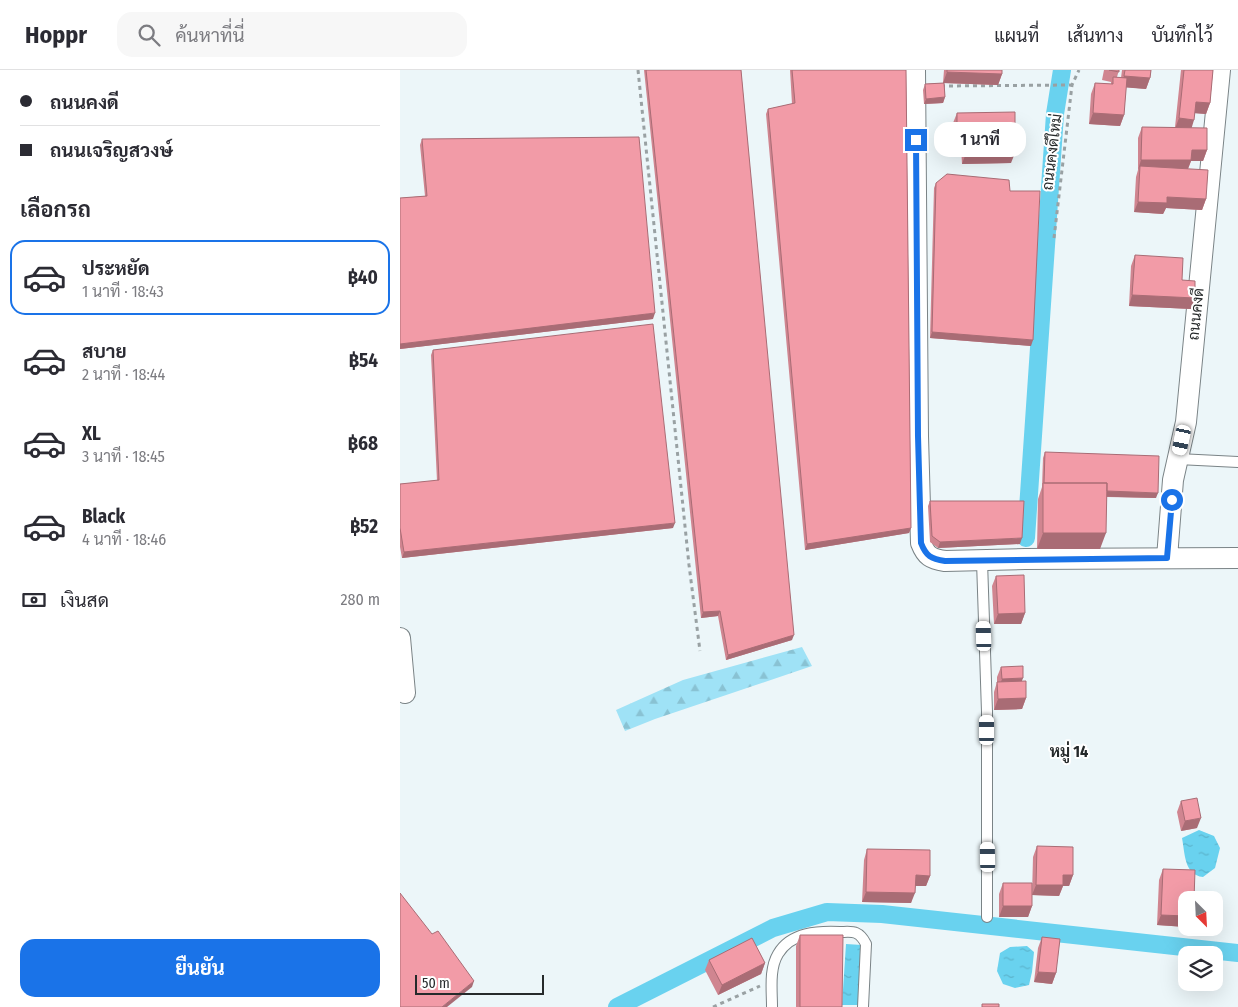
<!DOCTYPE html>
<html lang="th">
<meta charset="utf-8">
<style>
body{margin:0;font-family:"Fira Sans Condensed",Sarabun,sans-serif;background:#f7f7f7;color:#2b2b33;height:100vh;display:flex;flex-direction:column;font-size:19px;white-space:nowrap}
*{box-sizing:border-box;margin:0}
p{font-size:16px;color:#7c7c81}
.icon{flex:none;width:28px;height:28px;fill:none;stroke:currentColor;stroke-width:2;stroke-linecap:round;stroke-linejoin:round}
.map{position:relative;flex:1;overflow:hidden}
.panel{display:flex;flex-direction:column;background:#fff;width:400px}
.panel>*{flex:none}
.guide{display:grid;align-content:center;height:110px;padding:0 20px;background:#fff}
.needle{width:32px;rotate:156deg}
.controls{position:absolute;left:778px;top:821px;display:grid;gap:10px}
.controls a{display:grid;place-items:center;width:45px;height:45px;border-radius:10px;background:#fff;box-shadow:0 5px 20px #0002;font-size:25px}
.scale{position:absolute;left:15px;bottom:12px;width:129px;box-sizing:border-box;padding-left:5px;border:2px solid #262a2b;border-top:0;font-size:14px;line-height:18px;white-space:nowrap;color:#262a2b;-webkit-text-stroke:4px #fff;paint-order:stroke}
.end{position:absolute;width:22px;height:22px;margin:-11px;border:6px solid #1a73e8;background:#fff;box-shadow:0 0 0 2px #fff}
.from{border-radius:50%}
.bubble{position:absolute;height:35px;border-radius:15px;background:#fff;box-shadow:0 5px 20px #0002;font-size:16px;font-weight:700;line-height:35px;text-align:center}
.car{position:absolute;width:15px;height:30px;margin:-15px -8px;border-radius:6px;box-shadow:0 0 4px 1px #0007;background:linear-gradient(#fff 24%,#345 0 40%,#fff 0 76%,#345 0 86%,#fff 0)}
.guide b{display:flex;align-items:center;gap:18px;height:48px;font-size:19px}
.guide b+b{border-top:1px solid #e1e1e2}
.guide i{width:12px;height:12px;background:#2b2b33}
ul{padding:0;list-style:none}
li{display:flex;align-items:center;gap:15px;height:75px;margin:0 10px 8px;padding:0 10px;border:2px solid transparent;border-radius:15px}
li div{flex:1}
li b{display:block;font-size:19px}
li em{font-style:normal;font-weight:700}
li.active{border-color:#1a73e8}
li>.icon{width:45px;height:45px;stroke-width:1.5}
h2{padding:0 20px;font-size:22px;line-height:60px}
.pay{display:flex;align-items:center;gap:12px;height:55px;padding:0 20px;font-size:19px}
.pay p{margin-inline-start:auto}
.cta{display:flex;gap:10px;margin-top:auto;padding:10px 20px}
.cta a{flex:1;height:58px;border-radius:15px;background:#1a73e8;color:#fff;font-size:20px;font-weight:700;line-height:58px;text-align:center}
header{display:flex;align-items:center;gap:30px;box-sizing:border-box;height:70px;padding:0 25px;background:#fff;border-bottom:1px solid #e1e1e2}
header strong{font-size:24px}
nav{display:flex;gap:28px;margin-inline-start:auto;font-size:18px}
.search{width:350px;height:45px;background:#f7f7f7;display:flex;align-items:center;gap:12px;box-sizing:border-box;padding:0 18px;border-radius:15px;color:#7c7c81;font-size:19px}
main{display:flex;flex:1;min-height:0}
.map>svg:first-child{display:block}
.forest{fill:url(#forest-firs)}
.water{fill:url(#water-ripples)}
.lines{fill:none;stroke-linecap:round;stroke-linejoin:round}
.canal{stroke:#69d2ef;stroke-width:18}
.lane-casing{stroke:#7a8386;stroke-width:12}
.street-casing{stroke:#7a8386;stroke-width:22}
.path{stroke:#99a1a3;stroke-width:3;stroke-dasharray:4 4;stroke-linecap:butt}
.lane{stroke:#fff;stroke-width:10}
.street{stroke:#fff;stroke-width:20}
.wall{fill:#d08590}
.shaded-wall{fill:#a96c75}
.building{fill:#f29ba7;stroke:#a96c75}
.route{stroke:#1a73e8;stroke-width:6}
.labels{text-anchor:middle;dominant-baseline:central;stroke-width:4;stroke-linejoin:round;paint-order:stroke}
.street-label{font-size:15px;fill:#262a2b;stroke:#fff}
.neighbourhood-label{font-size:16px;font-weight:bold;fill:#262a2b;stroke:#fff}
</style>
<header>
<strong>Hoppr</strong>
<div class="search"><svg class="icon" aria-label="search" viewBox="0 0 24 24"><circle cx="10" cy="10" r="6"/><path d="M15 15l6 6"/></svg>ค้นหาที่นี่</div>
<nav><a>แผนที่</a><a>เส้นทาง</a><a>บันทึกไว้</a></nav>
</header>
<main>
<section class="panel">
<div class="guide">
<b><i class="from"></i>ถนนคงดี</b>
<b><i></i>ถนนเจริญสวงษ์</b>
</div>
<h2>เลือกรถ</h2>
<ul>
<li class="active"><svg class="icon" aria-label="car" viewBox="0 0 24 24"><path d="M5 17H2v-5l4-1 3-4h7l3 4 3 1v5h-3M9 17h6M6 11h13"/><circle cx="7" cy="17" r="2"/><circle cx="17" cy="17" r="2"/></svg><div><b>ประหยัด</b><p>1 นาที · 18:43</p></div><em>฿40</em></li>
<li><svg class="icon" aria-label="car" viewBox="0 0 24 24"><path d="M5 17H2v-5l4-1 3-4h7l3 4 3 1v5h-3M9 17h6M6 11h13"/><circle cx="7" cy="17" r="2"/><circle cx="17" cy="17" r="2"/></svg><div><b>สบาย</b><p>2 นาที · 18:44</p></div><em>฿54</em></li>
<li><svg class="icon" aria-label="car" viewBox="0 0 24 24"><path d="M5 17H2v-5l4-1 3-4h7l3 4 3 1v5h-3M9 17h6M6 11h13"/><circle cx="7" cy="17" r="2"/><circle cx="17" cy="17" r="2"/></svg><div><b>XL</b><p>3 นาที · 18:45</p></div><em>฿68</em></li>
<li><svg class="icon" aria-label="car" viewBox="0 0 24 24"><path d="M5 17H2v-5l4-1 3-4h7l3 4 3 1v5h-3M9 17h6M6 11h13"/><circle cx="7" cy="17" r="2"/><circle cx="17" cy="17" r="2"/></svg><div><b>Black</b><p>4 นาที · 18:46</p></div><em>฿52</em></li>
</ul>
<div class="pay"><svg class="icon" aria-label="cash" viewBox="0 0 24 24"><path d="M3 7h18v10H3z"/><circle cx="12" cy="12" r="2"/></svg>เงินสด<p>280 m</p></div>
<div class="cta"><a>ยืนยัน</a></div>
</section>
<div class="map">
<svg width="838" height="937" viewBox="0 0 838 937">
<defs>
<pattern id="forest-firs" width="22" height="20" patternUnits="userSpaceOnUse" patternTransform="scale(1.25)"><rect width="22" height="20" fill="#9fe2f6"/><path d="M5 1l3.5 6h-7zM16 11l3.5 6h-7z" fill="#89c2d3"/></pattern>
<pattern id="water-ripples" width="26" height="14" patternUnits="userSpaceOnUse" patternTransform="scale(1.25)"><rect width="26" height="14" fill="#69d2ef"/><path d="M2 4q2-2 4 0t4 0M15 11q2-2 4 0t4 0" fill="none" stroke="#5bb4cd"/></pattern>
</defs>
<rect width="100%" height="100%" fill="#ecf6f9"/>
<path class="forest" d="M402,577l10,19 -157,53 -30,12 -9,-21 67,-30z"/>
<path class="water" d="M799,760l15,6 6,12 -5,20 -12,9c-19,-2 -18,-24 -21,-39z
M446,874l16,1 -3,60h-17z
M627,876l7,6 -2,20 -3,13 -14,3 -12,-4 -6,-13 3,-18 10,-6z"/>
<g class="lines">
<path class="canal" d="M626,468l29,-424 7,-44
M217,937l156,-79 54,-16 55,2 356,39"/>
<defs>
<path id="lane" d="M778,389l60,3
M582,491l5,151v205
M372,937c0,-17 -3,-38 6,-53 13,-22 40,-23 62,-22 5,0 12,-1 16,1 5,2 8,7 10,11l-3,63"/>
<path id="street" d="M515,0l3,366 3,107c5,13 10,16 24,18l80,-2 213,-1
M767,488l6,-78 13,-58 34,-352
M0,568l5,55"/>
</defs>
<use href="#lane" class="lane-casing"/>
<use href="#street" class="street-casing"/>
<path class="path" d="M238,0l51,495 11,86
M541,16l131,-1
M654,168l18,-153 7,-15
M313,937l47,-21"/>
<use href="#lane" class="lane"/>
<use href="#street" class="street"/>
</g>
<path class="wall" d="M244,0h97l51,570 -66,20 -8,-44 -17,2z
M390,0h116l5,458 -2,5 -104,17 -39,-436 2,-5 24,-5z
M544,0h58v4l-4,11 -54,-2 1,14 -2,6 -19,1 -1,-14 2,-6 18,-1z
M704,0h15l-2,7 4,1 1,-8h29l-1,8 -4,11 -20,-2 -2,28 -4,11 -31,-2 2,-30 4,-11 16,1v-2l-9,-2z
M781,0h32l-3,33 -4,11 -11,-1 -4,15 16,22 -4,11h-12l-3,8 18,30 -4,11 -36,-2 -3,6 -29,-2 2,-35 2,-7v-32l4,-11h33z
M557,43l54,50 -49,1 -1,-17h-8v-24z
M22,69l231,180 -253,30v-151l25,-2 -5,-51z
M536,113l95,163 -101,-8 4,-150z
M735,185l47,25 13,18 -4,11 -62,-3 2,-40z
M33,280l240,178 -271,30 -2,-11v-63l37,-3 -6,-126z
M645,382l111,46 -49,-1 -7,52h-63l1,-50 4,-12 1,-29z
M530,431l90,43 -82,4 -8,-6 -2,-36z
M596,506l29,37 -4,11h-27l-2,-38z
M601,597l21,14 4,17 -4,11 -28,1v-18l3,-10v-5z
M781,731l16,27 -16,3 -4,-19z
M637,776l36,29 -4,11h-6l-4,10 -27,-1 1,-38z
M467,779l63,27 -4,10h-11l-4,17 -49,-1 2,-42z
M763,799l23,31v27l-29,-2 2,-45z
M603,813l29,23 -4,11h-29v-23z
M400,865l42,72h-46v-61z
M642,867l14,36 -4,11 -18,-2 4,-34z
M309,890l56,3 -4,11 -43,21 -13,-25z"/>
<path class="shaded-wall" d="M547,2l55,2 -4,11 -55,-2z
M724,6l26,2 -4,11 -26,-2z
M545,27l-2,6 -19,1 2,-5z
M796,32l14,1 -4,11 -14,-1z
M693,43l31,2 -4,11 -31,-2z
M779,48l15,2 -3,10 -16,-1z
M557,66h8l-4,11h-8z
M792,80h15l-4,11h-12l-4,10 -47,-5 -2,4 3,-10z
M566,83h49l-4,10 -49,1z
M767,127l39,2 -4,11 -36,-2 -3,6 -29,-2 4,-10z
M732,225l63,3 -4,11 -62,-3z
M255,243l-2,6 -253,30v-5z
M532,262l101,8 -2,6 -101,-8z
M644,419l114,4 -2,5 -113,-3z
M275,453l-2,5 -271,30 2,-6z
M511,458l-2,5 -104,17 2,-6z
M643,463h63l-6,16h-63z
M622,468l-2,6 -82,4 2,-6z
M320,541l-2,5 -17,2 2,-6z
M625,543l-4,11h-27l4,-10z
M394,565l-2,5 -66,20 2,-5z
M623,608l-4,11 -21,1 4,-11z
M626,628l-4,11 -28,1 4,-11z
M801,748l-4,10 -16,3 4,-10z
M516,805l14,1 -4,10h-14z
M663,805h10l-4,11h-6l-4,10 -27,-1 4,-10z
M466,822l49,1 -4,10 -49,-1z
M603,836h29l-4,11h-29z
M761,845l25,1v11l-29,-2z
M365,893l-4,11 -43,21 4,-10z
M638,902l18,1 -4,11 -18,-2z
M74,911l-2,6 -25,20h-5z"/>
<path class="building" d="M246,0h95l53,565 -66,20 -8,-44 -17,1z
M392,0h114l5,458 -104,16 -39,-435 27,-6z
M547,0h55v4l-55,-2z
M709,0h10v2z
M725,0h26l-1,8 -26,-2z
M784,0h29l-3,33 -14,-1 -2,18 -15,-2z
M713,7l14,1 -3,37 -31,-2 2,-30 18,1z
M544,13l1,14 -19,2 -1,-15z
M615,42v41h-49l-1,-17h-8v-23z
M742,57l65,1v22h-15l-1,10h-50z
M239,67l16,176 -255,31v-146l27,-2 -5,-57z
M740,96l68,4 -2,29 -39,-2v6l-29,-1z
M547,104l62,6 1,11h30l-7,149 -101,-8 4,-149z
M735,185l48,3 -1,22 13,1v17l-63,-3z
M253,254l22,199 -271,29 -4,-24v-44l39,-4 -6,-130z
M645,382l114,4 -1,37 -51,-2v-8h-63z
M643,413h64l-1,50h-63z
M530,431h94l-2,37 -82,4 -8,-6z
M624,505l1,38 -27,1 -2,-38z
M623,596v12l-21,1 -1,-12z
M626,611v17l-28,1 -1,-17z
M797,728l4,20 -16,3 -4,-20z
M637,776l36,1v28h-10v10h-27z
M467,779l63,1v26l-14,-1 -1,18 -49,-1z
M763,799l32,1 -1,30h-8v16l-25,-1z
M603,813h29v23h-29z
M0,823l32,41 6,-3 36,50 -32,26h-42z
M400,865h43l-1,72h-42z
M642,867l18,2 -4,34 -18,-1z
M352,868l13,25 -43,22 -13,-25z
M582,934h17v3h-17z"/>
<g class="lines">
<path class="route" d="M516,70l2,296 3,107c5,13 10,16 24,18l222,-3 5,-58"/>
</g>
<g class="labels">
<g class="street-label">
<text transform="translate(652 82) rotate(-83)">ถนนคงดีใหม่</text>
<text transform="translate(796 244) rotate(-84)">ถนนคงดี</text>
</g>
<g class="neighbourhood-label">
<text x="669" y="681">หมู่ 14</text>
</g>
</g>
</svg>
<div class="controls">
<a><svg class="needle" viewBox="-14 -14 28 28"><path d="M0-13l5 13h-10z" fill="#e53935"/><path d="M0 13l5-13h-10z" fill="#7c7c81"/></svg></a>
<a><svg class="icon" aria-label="layers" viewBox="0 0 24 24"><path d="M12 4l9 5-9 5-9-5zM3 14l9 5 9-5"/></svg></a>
</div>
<div class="scale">50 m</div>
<i class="end from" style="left:772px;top:430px"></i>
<i class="end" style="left:516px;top:70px"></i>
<div class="bubble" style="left:534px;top:52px;width:92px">1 นาที</div>
<i class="car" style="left:782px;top:370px;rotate:192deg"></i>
<i class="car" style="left:584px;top:566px;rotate:358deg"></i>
<i class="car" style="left:587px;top:660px;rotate:0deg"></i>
<i class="car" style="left:588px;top:787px;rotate:359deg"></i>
</div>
</main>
